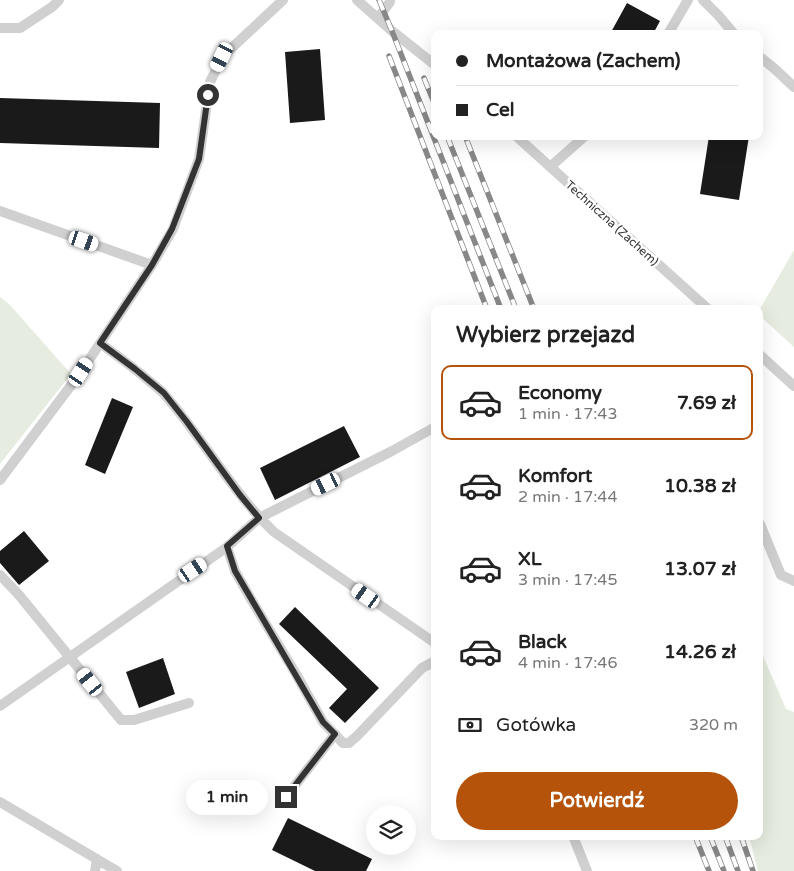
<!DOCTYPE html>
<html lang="pl">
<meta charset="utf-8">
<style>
body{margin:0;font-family:"Varela Round",sans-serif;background:#f2f2f2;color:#222;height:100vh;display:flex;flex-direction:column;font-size:19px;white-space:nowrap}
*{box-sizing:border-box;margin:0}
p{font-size:16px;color:#767676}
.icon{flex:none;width:28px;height:28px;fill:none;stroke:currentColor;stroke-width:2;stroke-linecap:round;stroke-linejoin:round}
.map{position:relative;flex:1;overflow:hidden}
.side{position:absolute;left:431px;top:305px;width:332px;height:535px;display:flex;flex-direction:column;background:#fff;border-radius:10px;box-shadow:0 5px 20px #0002}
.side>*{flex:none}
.top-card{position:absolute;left:431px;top:30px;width:332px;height:110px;border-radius:10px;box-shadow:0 5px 20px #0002;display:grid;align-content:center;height:110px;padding:0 25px;background:#fff}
.controls{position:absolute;left:366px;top:805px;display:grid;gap:10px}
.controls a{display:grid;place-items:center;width:50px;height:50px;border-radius:50%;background:#fff;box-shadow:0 5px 20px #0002;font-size:25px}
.end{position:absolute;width:22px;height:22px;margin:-11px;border:6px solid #333;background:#fff;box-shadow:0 0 0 2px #fff}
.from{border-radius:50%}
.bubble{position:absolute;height:35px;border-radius:18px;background:#fff;box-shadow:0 5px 20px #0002;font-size:16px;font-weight:700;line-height:35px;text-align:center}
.car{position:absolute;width:15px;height:30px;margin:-15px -8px;border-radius:6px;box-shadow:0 0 4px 1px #0007;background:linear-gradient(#fff 24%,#345 0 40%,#fff 0 76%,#345 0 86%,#fff 0)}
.top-card b{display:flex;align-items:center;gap:18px;height:48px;font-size:19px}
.top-card b+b{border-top:1px solid #e0e0e0}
.top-card i{width:12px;height:12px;background:#222}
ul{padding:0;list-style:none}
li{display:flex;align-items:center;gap:15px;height:75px;margin:0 10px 8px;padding:0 15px;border:2px solid transparent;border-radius:10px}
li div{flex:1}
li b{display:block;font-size:19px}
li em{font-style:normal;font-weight:700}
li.current{border-color:#b45309}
li>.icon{width:45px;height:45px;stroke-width:1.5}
h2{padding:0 25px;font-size:22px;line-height:60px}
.pay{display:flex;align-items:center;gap:12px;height:55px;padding:0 25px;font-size:19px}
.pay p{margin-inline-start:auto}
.primary-button{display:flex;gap:10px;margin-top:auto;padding:10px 25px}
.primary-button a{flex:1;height:58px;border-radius:30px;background:#b45309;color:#fff;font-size:20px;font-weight:700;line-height:58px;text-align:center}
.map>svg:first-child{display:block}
.green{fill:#e6ecdf}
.building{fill:#1a1a1a}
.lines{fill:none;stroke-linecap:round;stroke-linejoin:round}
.service{stroke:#d0d0d0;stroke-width:10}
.rail-casing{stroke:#888;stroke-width:5.5}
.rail{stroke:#fff;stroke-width:4;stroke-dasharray:11;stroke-linecap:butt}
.route{stroke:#333;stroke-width:6}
.labels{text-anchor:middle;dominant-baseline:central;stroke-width:5;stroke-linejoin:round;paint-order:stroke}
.street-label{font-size:12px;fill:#333;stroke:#fff}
</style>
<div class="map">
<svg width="794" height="871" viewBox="0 0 794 871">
<rect width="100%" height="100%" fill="#fff"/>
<path class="green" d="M794,250v97l-34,-31v-7z
M0,297l10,8 61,69 -71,90z
M760,649l26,60 8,3v159h-36l-9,-35h11z"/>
<path class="building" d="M627,3l33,18 -7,13h-43z
M320,49l5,71 -35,3 -5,-71z
M0,98l160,5 -1,45 -159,-5z
M709,136h40l-10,64 -39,-6z
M112,398l21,9 -28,67 -20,-9z
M344,426l16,31 -85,43 -15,-32z
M24,531l25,30 -30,24 -19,-22v-12z
M295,607l84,81 -34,35 -16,-15 18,-19 -68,-65z
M163,658l12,36 -36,14 -13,-36z
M288,818l84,41 -6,12h-51l-43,-21z"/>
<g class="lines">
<path class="service" d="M357,0l35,31 43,34
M703,0l16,16 15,18
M378,18l12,-16v-2
M0,28h20l32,-21 7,-7
M668,34l20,-34
M760,57l16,13 18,17
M516,136l192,173
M550,167l35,-31
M0,211l152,54
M100,343c16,12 33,24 48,37 6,5 13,10 17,15 39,45 67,97 109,137l161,111
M760,355l34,31
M0,480l81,-108 71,-107 21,-36 26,-70 11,-77 12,-25 61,-57
M760,524l21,51 13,6
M227,547l8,24 17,30 44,73 27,48 20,21h6l8,-7 65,-68 13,-7
M0,575l19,20 102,125h13l55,-17
M0,706l227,-159 32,-29 133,-67 43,-24
M286,797l49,-63
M0,802l117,69
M573,836l14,35
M95,871l2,-12"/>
<defs>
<path id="rail" d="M379,0l13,31 109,278
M389,56l98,253
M424,78l11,27
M447,136l69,173
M467,141l67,168
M695,836l14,35
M710,836l14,35
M725,836l13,35
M741,836l12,35"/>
</defs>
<use href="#rail" class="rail-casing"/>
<use href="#rail" class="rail"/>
</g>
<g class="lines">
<path class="route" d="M208,95l-9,64 -27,70 -20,36 -52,78 35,26 29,24 23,29 53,73 19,23 -32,28 8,25 88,151 12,12 -49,63"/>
</g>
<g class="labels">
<g class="street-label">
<text transform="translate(612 223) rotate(42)">Techniczna (Zachem)</text>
</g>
</g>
</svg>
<div class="controls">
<a><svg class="icon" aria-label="layers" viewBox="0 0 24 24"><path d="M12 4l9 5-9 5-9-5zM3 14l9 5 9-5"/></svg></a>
</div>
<i class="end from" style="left:208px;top:95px"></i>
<i class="end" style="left:286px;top:797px"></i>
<div class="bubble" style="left:186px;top:780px;width:82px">1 min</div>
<i class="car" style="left:222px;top:57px;rotate:206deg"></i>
<i class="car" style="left:84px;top:241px;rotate:109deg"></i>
<i class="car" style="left:81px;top:372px;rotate:33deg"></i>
<i class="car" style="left:326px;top:484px;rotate:244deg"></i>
<i class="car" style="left:193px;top:570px;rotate:56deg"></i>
<i class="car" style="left:366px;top:596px;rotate:305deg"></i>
<i class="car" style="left:90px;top:682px;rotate:321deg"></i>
<div class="top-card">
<b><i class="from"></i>Montażowa (Zachem)</b>
<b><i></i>Cel</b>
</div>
<section class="side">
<h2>Wybierz przejazd</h2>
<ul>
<li class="current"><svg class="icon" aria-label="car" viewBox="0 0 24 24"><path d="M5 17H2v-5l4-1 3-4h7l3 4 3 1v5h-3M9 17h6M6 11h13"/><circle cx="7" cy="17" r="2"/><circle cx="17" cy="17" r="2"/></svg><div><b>Economy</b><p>1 min · 17:43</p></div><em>7.69 zł</em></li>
<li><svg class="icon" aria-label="car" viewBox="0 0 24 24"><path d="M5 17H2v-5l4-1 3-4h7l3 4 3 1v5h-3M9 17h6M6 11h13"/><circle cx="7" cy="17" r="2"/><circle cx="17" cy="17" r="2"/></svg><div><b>Komfort</b><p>2 min · 17:44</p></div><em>10.38 zł</em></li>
<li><svg class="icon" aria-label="car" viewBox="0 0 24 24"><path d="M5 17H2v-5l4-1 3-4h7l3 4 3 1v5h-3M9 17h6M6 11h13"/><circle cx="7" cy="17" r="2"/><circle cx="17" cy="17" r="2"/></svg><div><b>XL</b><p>3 min · 17:45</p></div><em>13.07 zł</em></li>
<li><svg class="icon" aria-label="car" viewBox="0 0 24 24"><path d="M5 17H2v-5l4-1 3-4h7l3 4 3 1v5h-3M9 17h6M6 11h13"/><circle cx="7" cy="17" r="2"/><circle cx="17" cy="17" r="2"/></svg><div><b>Black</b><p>4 min · 17:46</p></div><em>14.26 zł</em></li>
</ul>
<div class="pay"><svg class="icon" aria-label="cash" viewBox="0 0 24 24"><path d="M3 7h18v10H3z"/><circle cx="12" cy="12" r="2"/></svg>Gotówka<p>320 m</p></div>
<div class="primary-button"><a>Potwierdź</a></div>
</section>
</div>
